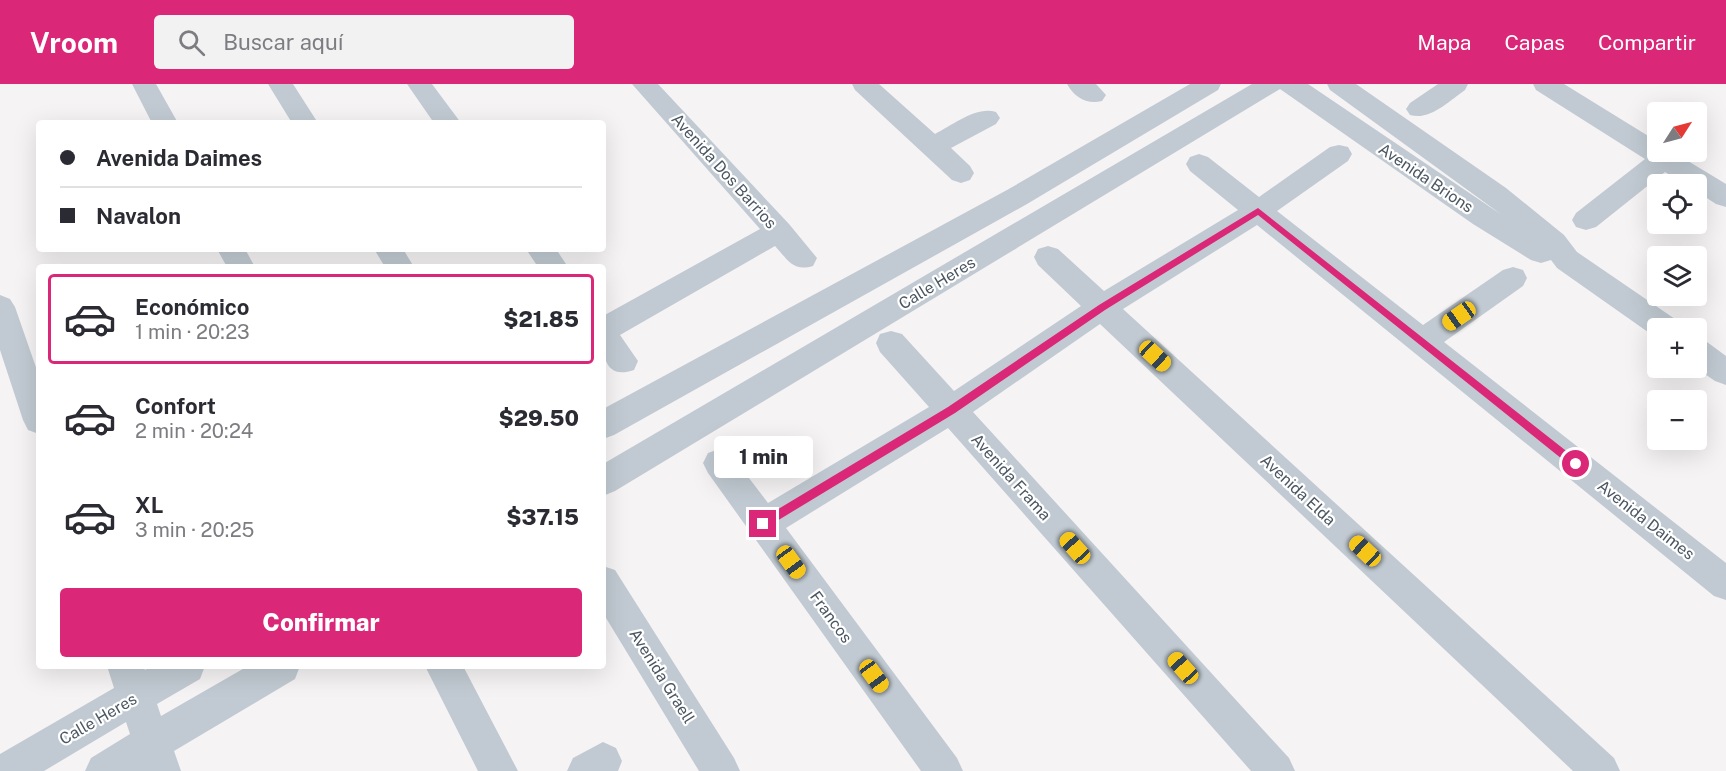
<!DOCTYPE html>
<html lang="es">
<meta charset="utf-8">
<style>
body{margin:0;font-family:"Public Sans",sans-serif;background:#f2f2f3;color:#2b2b33;height:100vh;display:flex;flex-direction:column;font-size:22px;white-space:nowrap}
*{box-sizing:border-box;margin:0}
p{font-size:20px;color:#7c7c81}
.icon{flex:none;width:33px;height:33px;fill:none;stroke:currentColor;stroke-width:2;stroke-linecap:round;stroke-linejoin:round}
.map{position:relative;flex:1;overflow:hidden}
.sheet{position:absolute;left:36px;top:180px;width:570px;height:405px;display:flex;flex-direction:column;background:#fff;border-radius:6px;box-shadow:0 6px 24px #0002}
.sheet>*{flex:none}
.banner{position:absolute;left:36px;top:36px;width:570px;height:132px;border-radius:6px;box-shadow:0 6px 24px #0002;display:grid;align-content:center;height:132px;padding:0 24px;background:#fff}
.needle{width:39px;rotate:54deg}
.buttons{position:absolute;left:1647px;top:18px;display:grid;gap:12px}
.buttons a{display:grid;place-items:center;width:60px;height:60px;border-radius:6px;background:#fff;box-shadow:0 6px 24px #0002;font-size:30px}
.end{position:absolute;width:27px;height:27px;margin:-14px;border:8px solid #db2777;background:#fff;box-shadow:0 0 0 3px #fff}
.from{border-radius:50%}
.bubble{position:absolute;height:42px;border-radius:6px;background:#fff;box-shadow:0 6px 24px #0002;font-size:20px;font-weight:800;line-height:42px;text-align:center}
.car{position:absolute;width:18px;height:36px;margin:-18px -9px;border-radius:8px;box-shadow:0 0 4px 2px #0007;background:linear-gradient(#f5c518 24%,#345 0 40%,#f5c518 0 76%,#345 0 86%,#f5c518 0)}
.banner b{display:flex;align-items:center;gap:21px;height:57px;font-size:22px}
.banner b+b{border-top:2px solid #e1e1e2}
.banner i{width:15px;height:15px;background:#2b2b33}
ul{padding:10px 0 0;list-style:none}
li{display:flex;align-items:center;gap:18px;height:90px;margin:0 12px 9px;padding:0 12px;border:3px solid transparent;border-radius:6px}
li div{flex:1}
li b{display:block;font-size:22px}
li em{font-style:normal;font-weight:800}
li.selected{border-color:#db2777}
li>.icon{width:54px;height:54px;stroke-width:1.5}
.action{display:flex;gap:12px;margin-top:auto;padding:12px 24px}
.action a{flex:1;height:69px;border-radius:6px;background:#db2777;color:#fff;font-size:24px;font-weight:800;line-height:69px;text-align:center}
header{display:flex;align-items:center;gap:36px;box-sizing:border-box;height:84px;padding:0 30px;background:#db2777;color:#fff}
header strong{font-size:28px}
nav{display:flex;gap:33px;margin-inline-start:auto;font-size:21px}
.search{width:420px;height:54px;background:#f2f2f3;display:flex;align-items:center;gap:15px;box-sizing:border-box;padding:0 21px;border-radius:6px;color:#7c7c81;font-size:22px}
.map>svg:first-child{display:block}
.lines{fill:none;stroke-linecap:round;stroke-linejoin:round}
.minor{fill:#c1cad2;fill-rule:evenodd}
.route{fill:#db2777}
.labels{text-anchor:middle;dominant-baseline:central;stroke-width:4.5;stroke-linejoin:round;paint-order:stroke}
.street-label{font-size:16px;fill:#4a5661;stroke:#fff}
</style>
<header>
<strong>Vroom</strong>
<div class="search"><svg class="icon" aria-label="search" viewBox="0 0 24 24"><circle cx="10" cy="10" r="6"/><path d="M15 15l6 6"/></svg>Buscar aquí</div>
<nav><a>Mapa</a><a>Capas</a><a>Compartir</a></nav>
</header>
<div class="map">
<svg width="1726" height="687" viewBox="0 0 1726 687">
<rect width="100%" height="100%" fill="#f5f3f3"/>
<g class="lines">
<path class="minor" d="M132,0h24l22,39h-26z
M268,0h25l25,39h-26z
M407,0h25l29,39h-27z
M632,0h26l131,140 28,34 -4,8c-20,6 -25,-6 -38,-20l-155,89 18,26 -4,9c-37,13 -31,-31 -31,-54l157,-87z
M852,0h27l56,50c18,-9 41,-28 61,-22l4,6 -4,6 -45,24 19,18 4,7 -4,7 -9,3 -9,-3 -97,-90z
M1067,0h29l10,11 -4,6c-15,4 -28,-4 -35,-17z
M1190,0h31l-3,6 -191,114 -413,231 -11,4v-30l404,-219z
M1252,0h56l194,131 -172,-125 -3,-6h29l150,104 58,47 13,17 98,67 5,9h-22v10l-3,-1 -98,-69 -6,-8 -10,3 -10,-3 -58,-36 -193,-135 -665,402 -12,5v-32z
M1438,0h30l-3,6c-16,11 -35,31 -55,25l-4,-6 4,-6z
M1533,0h31l94,58v10h15l53,32v23l-10,-3 -20,-13v-7h-11l-20,-12 -69,55 -10,3 -10,-3 -4,-7 4,-7 69,-54 -109,-69z
M1339,61l9,2 4,7 -4,7 -71,50 146,114 80,-55 10,-3 10,3 4,8 -4,8 -79,56 282,221v37l-12,-4 -457,-371 -134,84 491,449 6,13h-47l-473,-447 -127,88 316,346 6,13h-44l-303,-343 -162,100 171,230 6,13h-42l-213,-298 -5,-10 5,-10 11,-4 11,4 38,50 161,-96 -49,-55 -4,-9 4,-9 11,-3 11,3 52,57 127,-85 -43,-41 -4,-8 4,-8 10,-3 10,3 46,42 134,-81 -48,-39 -4,-7 4,-7 9,-3 9,3 51,40 71,-50z
M217,165h28l10,18h-28z
M374,165h29l11,18h-29z
M526,165h30l12,18h-30z
M0,211l10,4 5,8 24,69v58l-11,-4 -5,-10 -23,-70z
M1696,255l11,3 19,14v29l-11,-4 -19,-13z
M603,482l12,4 119,188 6,13h-41l-96,-158z
M107,582h36l2,4 7,-4h53l-5,13 -43,25 4,12 87,-50h52l-5,13 -121,72 7,20h-96l6,-13 39,-24 -4,-12 -82,49h-44v-17l114,-66z
M425,582h38l55,105h-40z
M603,658l13,6 6,13 -4,10h-51l6,-13z"/>
</g>
<path class="route" d="M1258,124l321,253v6h-7l-314,-252 -153,95 -150,103 -188,114h-7v-7l188,-113 151,-102z"/>
<g class="labels">
<g class="street-label">
<text transform="translate(724 87) rotate(48)">Avenida Dos Barrios</text>
<text transform="translate(1426 94) rotate(34)">Avenida Brions</text>
<text transform="translate(937 199) rotate(-31)">Calle Heres</text>
<text transform="translate(1011 393) rotate(48)">Avenida Frama</text>
<text transform="translate(1298 406) rotate(43)">Avenida Elda</text>
<text transform="translate(1646 436) rotate(38)">Avenida Daimes</text>
<text transform="translate(831 533) rotate(54)">Francos</text>
<text transform="translate(662 592) rotate(58)">Avenida Graell</text>
<text transform="translate(98 635) rotate(-30)">Calle Heres</text>
</g>
</g>
</svg>
<div class="buttons">
<a><svg class="needle" viewBox="-14 -14 28 28"><path d="M0-13l5 13h-10z" fill="#e53935"/><path d="M0 13l5-13h-10z" fill="#7c7c81"/></svg></a>
<a><svg class="icon" aria-label="locate" viewBox="0 0 24 24"><circle cx="12" cy="12" r="6"/><path d="M12 2v4M12 18v4M2 12h4M18 12h4"/></svg></a>
<a><svg class="icon" aria-label="layers" viewBox="0 0 24 24"><path d="M12 4l9 5-9 5-9-5zM3 14l9 5 9-5"/></svg></a>
<a>+</a>
<a>−</a>
</div>
<i class="end from" style="left:1576px;top:380px"></i>
<i class="end" style="left:763px;top:440px"></i>
<div class="bubble" style="left:714px;top:352px;width:99px">1 min</div>
<i class="car" style="left:1459px;top:232px;rotate:235deg"></i>
<i class="car" style="left:1155px;top:272px;rotate:133deg"></i>
<i class="car" style="left:1075px;top:464px;rotate:318deg"></i>
<i class="car" style="left:1365px;top:467px;rotate:313deg"></i>
<i class="car" style="left:791px;top:478px;rotate:144deg"></i>
<i class="car" style="left:1183px;top:584px;rotate:318deg"></i>
<i class="car" style="left:874px;top:592px;rotate:144deg"></i>
<div class="banner">
<b><i class="from"></i>Avenida Daimes</b>
<b><i></i>Navalon</b>
</div>
<section class="sheet">
<ul>
<li class="selected"><svg class="icon" aria-label="car" viewBox="0 0 24 24"><path d="M5 17H2v-5l4-1 3-4h7l3 4 3 1v5h-3M9 17h6M6 11h13"/><circle cx="7" cy="17" r="2"/><circle cx="17" cy="17" r="2"/></svg><div><b>Económico</b><p>1 min · 20:23</p></div><em>$21.85</em></li>
<li><svg class="icon" aria-label="car" viewBox="0 0 24 24"><path d="M5 17H2v-5l4-1 3-4h7l3 4 3 1v5h-3M9 17h6M6 11h13"/><circle cx="7" cy="17" r="2"/><circle cx="17" cy="17" r="2"/></svg><div><b>Confort</b><p>2 min · 20:24</p></div><em>$29.50</em></li>
<li><svg class="icon" aria-label="car" viewBox="0 0 24 24"><path d="M5 17H2v-5l4-1 3-4h7l3 4 3 1v5h-3M9 17h6M6 11h13"/><circle cx="7" cy="17" r="2"/><circle cx="17" cy="17" r="2"/></svg><div><b>XL</b><p>3 min · 20:25</p></div><em>$37.15</em></li>
</ul>
<div class="action"><a>Confirmar</a></div>
</section>
</div>
